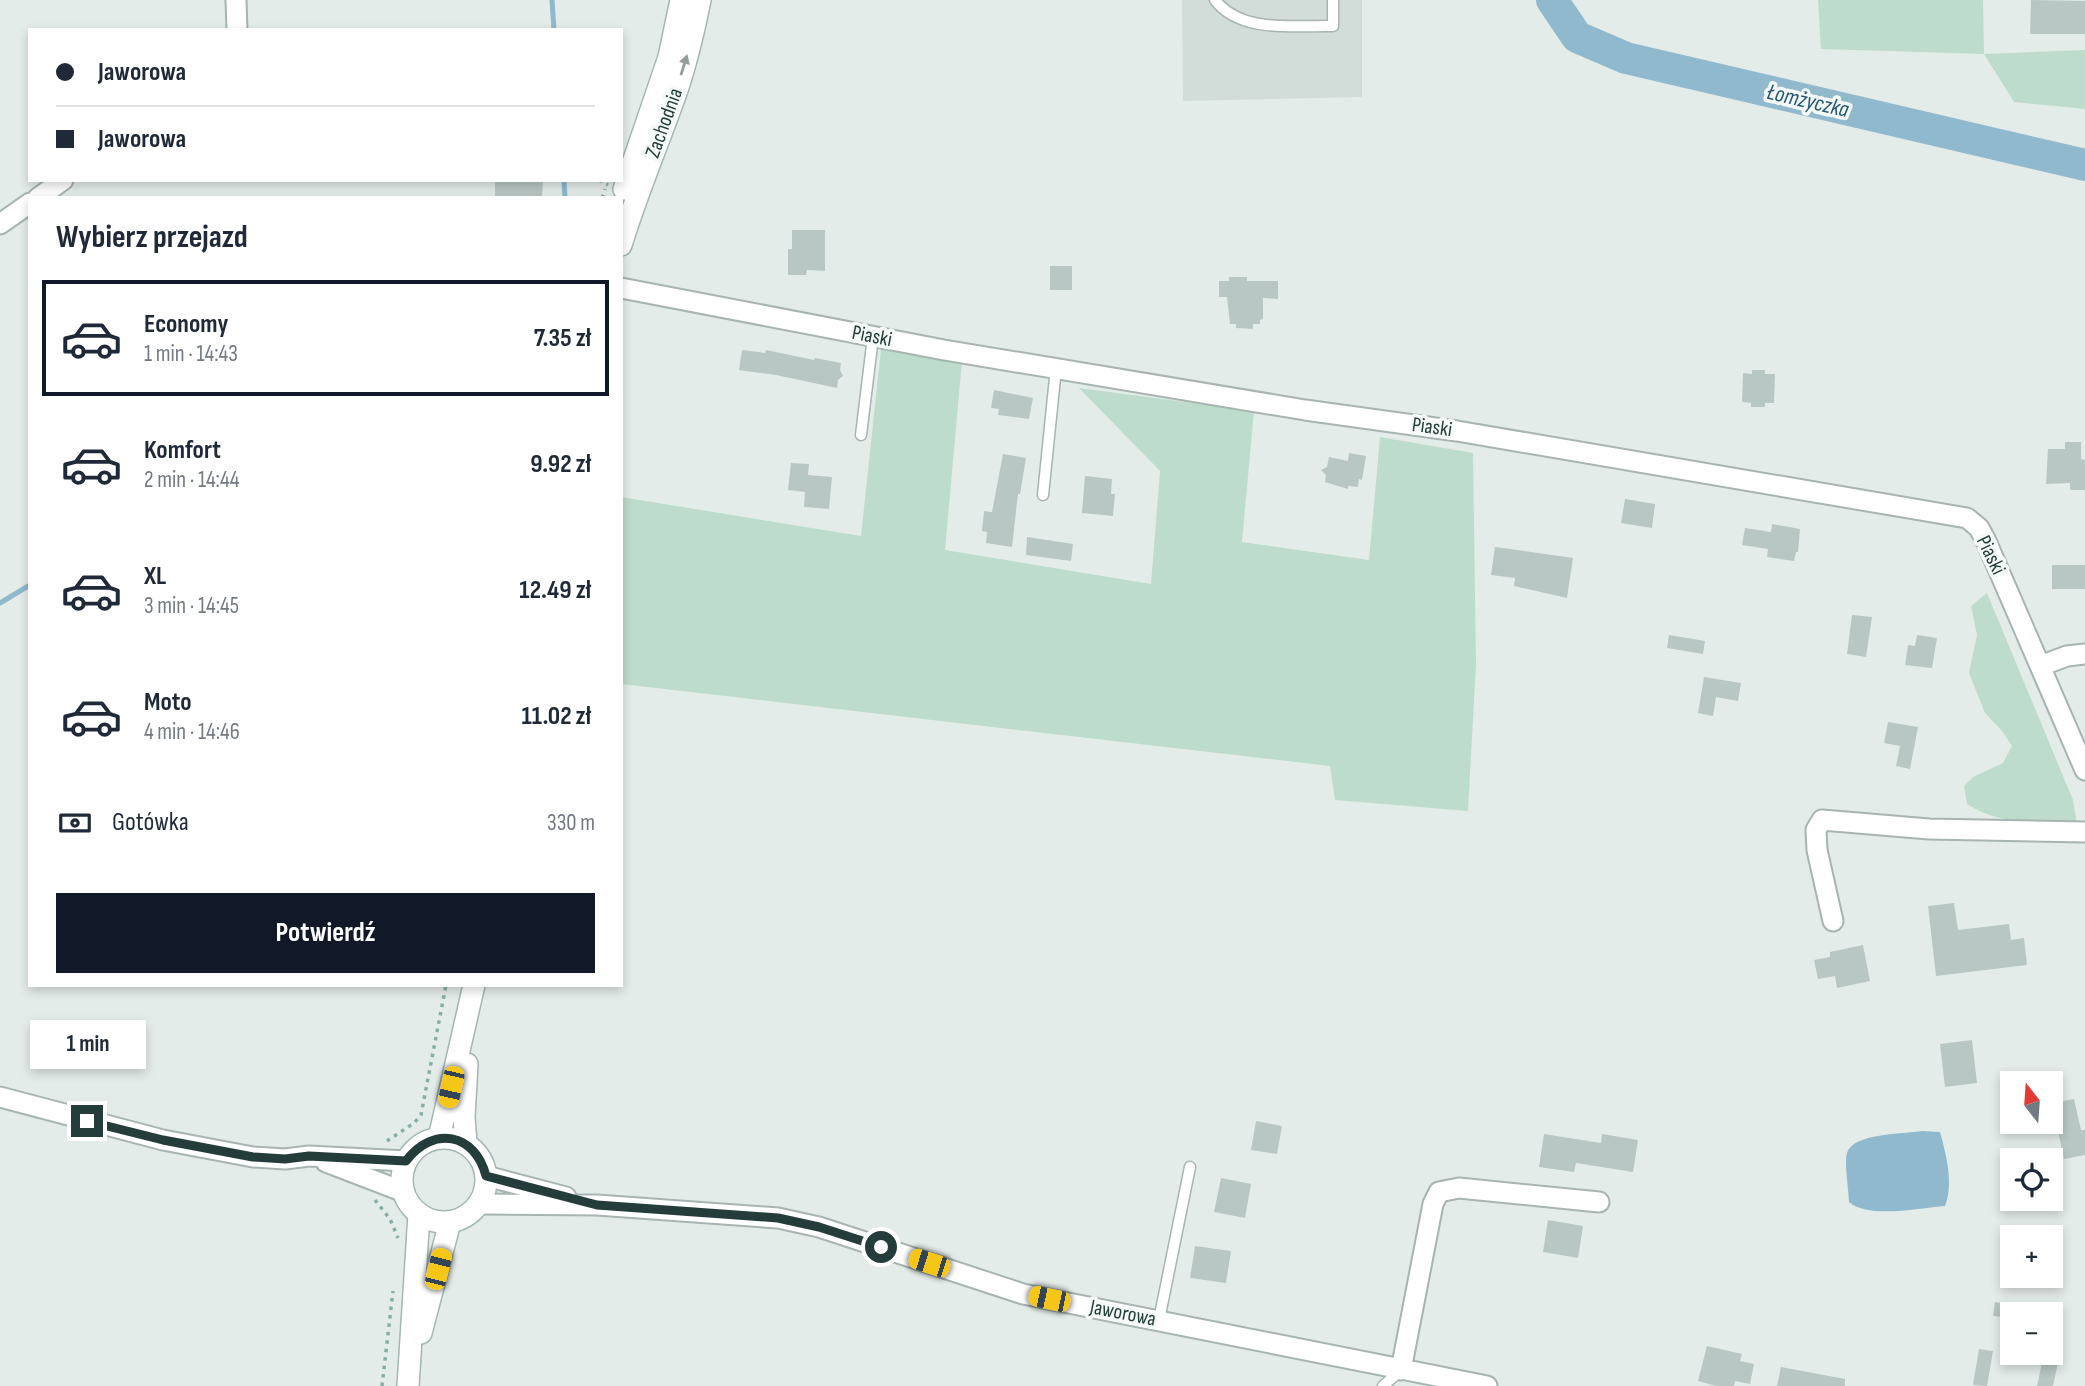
<!DOCTYPE html>
<html lang="pl">
<meta charset="utf-8">
<style>
body{margin:0;font-family:"Sofia Sans Condensed",sans-serif;background:#f6f6f7;color:#1f2937;height:100vh;display:flex;flex-direction:column;font-size:26px;white-space:nowrap}
*{box-sizing:border-box;margin:0}
p{font-size:23px;color:#747a83}
.icon{flex:none;width:38px;height:38px;fill:none;stroke:currentColor;stroke-width:2;stroke-linecap:round;stroke-linejoin:round}
.map{position:relative;flex:1;overflow:hidden}
.side{position:absolute;left:28px;top:196px;width:595px;height:791px;display:flex;flex-direction:column;background:#fff;border-radius:0px;box-shadow:0 4px 10px #0003}
.side>*{flex:none}
.hud{position:absolute;left:28px;top:28px;width:595px;height:154px;border-radius:0px;box-shadow:0 4px 10px #0003;display:grid;align-content:center;height:154px;padding:0 28px;background:#fff}
.needle{width:46px;rotate:343deg}
.controls{position:absolute;left:2000px;top:1071px;display:grid;gap:14px}
.controls a{display:grid;place-items:center;width:63px;height:63px;border-radius:0px;background:#fff;box-shadow:0 4px 10px #0003;font-size:35px}
.end{position:absolute;width:32px;height:32px;margin:-16px;border:9px solid #253d3a;background:#fff;box-shadow:0 0 0 4px #fff}
.from{border-radius:50%}
.bubble{position:absolute;height:49px;border-radius:0px;background:#fff;box-shadow:0 4px 10px #0003;font-size:23px;font-weight:700;line-height:49px;text-align:center}
.car{position:absolute;width:21px;height:42px;margin:-21px -10px;border-radius:9px;box-shadow:0 0 5px 2px #0007;background:linear-gradient(#f5c518 24%,#345 0 40%,#f5c518 0 76%,#345 0 86%,#f5c518 0)}
.hud b{display:flex;align-items:center;gap:24px;height:66px;font-size:26px}
.hud b+b{border-top:2px solid #e0e1e3}
.hud i{width:18px;height:18px;background:#1f2937}
ul{padding:0;list-style:none}
li{display:flex;align-items:center;gap:21px;height:116px;margin:0 14px 10px;padding:0 14px;border:4px solid transparent;border-radius:0px}
li div{flex:1}
li b{display:block;font-size:26px}
li em{font-style:normal;font-weight:700}
li.active{border-color:#111827}
li>.icon{width:63px;height:63px;stroke-width:1.5}
h2{padding:0 28px;font-size:32px;line-height:84px}
.pay{display:flex;align-items:center;gap:18px;height:77px;padding:0 28px;font-size:26px}
.pay p{margin-inline-start:auto}
.action{display:flex;gap:14px;margin-top:auto;padding:14px 28px}
.action a{flex:1;height:80px;border-radius:0px;background:#111827;color:#fff;font-size:28px;font-weight:700;line-height:80px;text-align:center}
.map>svg:first-child{display:block}
.built{fill:#d2dcd9}
.green{fill:#bedccc}
.water{fill:#90b9cd}
.lines{fill:none;stroke-linecap:round;stroke-linejoin:round}
.stream{stroke:#90b9cd;stroke-width:5}
.river{stroke:#90b9cd;stroke-width:32}
.building{fill:#b9c7c4}
.lane-casing{stroke:#a7b4b2;stroke-width:13}
.street-casing{stroke:#a7b4b2;stroke-width:23}
.secondary-casing{stroke:#a3b7b4;stroke-width:24}
.path{stroke:#87ada8;stroke-width:3.5;stroke-dasharray:3.5 5;stroke-linecap:butt}
.lane{stroke:#fff;stroke-width:10}
.street{stroke:#fff;stroke-width:19}
.secondary{stroke:#fff;stroke-width:21}
.oneway{fill:#929e9c}
.route{stroke:#253d3a;stroke-width:9}
.labels{text-anchor:middle;dominant-baseline:central;stroke-width:7;stroke-linejoin:round;paint-order:stroke}
.street-label{font-size:21px;fill:#253d3a;stroke:#f4f9f7}
.water-label{font-size:23px;font-style:italic;fill:#235874;stroke:#f4f9f7}
</style>
<div class="map">
<svg width="2085" height="1386" viewBox="0 0 2085 1386">
<rect width="100%" height="100%" fill="#e4ecea"/>
<path class="built" d="M1182,0h180v97l-179,4z"/>
<path class="green" d="M1818,0h165l1,54 101,-4v59l-71,-7 -30,-48 -163,-5z
M881,349l81,12 -17,189 206,34 9,-113 -81,-83 175,23 -12,131 127,18 11,-123 93,16 3,212 -8,146 -133,-11 -5,-34 -709,-82v-187l240,39z
M1987,593l86,207 4,24c-37,-1 -79,1 -110,-20l-3,-18 9,-9 30,-14 9,-17 -9,-14 -18,-19 -16,-40 8,-38 -6,-29z"/>
<path class="water" d="M1922,1131l18,1c6,22 14,52 5,74 -25,2 -77,13 -96,-4 0,-10 -5,-41 -2,-49 6,-20 56,-19 75,-22z"/>
<g class="lines">
<path class="stream" d="M552,0l2,30
M564,180l1,18
M0,603l30,-18"/>
<path class="river" d="M1552,0l25,37 49,21 459,107"/>
</g>
<path class="building" d="M2031,0l54,1v33h-55z
M495,180h48l-1,18h-47z
M792,230h33v41l-18,-1 -1,5h-18v-26h4z
M1050,266h22v24h-22z
M1229,277h18v4h31v18l-15,-1v21l-3,1v4h-7v5l-17,-1v-4h-6l-3,-27h-8v-16h10z
M742,350l23,3 1,-3 48,10 1,-2 26,5 -1,7 3,6 -5,4 -1,8 -61,-13 -37,-5z
M1752,370h13v4h10l-1,29h-9v4h-14v-4l-9,-1 1,-29 9,1z
M994,390l39,8 -4,21 -31,-4 1,-6 -8,-1z
M2065,442h16v17l4,1v30h-15v-7l-24,1 2,-35h17z
M1349,453l17,3 -4,24 -3,-1 -1,8 -10,-1v3l-23,-7 1,-7 -5,-5 6,-3 2,-10 19,4z
M1003,454l23,4 -6,36h-2l-6,53 -26,-4 1,-11 -5,-1 2,-20 8,1z
M791,463l18,1 -1,11 24,2 -3,32 -25,-2 1,-15 -17,-2z
M1085,476l27,3 -1,15h4l-2,22 -31,-3z
M1625,499l30,5 -3,24 -31,-5z
M1772,524l28,5 -2,23h-2l-2,9 -27,-4 1,-8 -26,-4 3,-17 26,4z
M1027,537l46,7 -2,17 -45,-6z
M1495,547l78,11 -6,40 -53,-12 1,-8 -24,-3z
M2052,565h33v24h-33z
M1852,615l20,2 -6,40 -19,-3z
M1669,635l36,6 -2,13 -36,-6z
M1917,635l20,3 -5,30 -27,-3 3,-20 7,1z
M1704,677l37,6 -3,18 -22,-4 -3,19 -15,-3z
M1888,722l30,5 -8,42 -14,-3 4,-20 -16,-3z
M1954,903l4,27 51,-6 2,16 13,-2 3,27 -91,11 -8,-70z
M1863,945l7,36 -33,7 -2,-12 -17,3 -4,-19 16,-3v-5z
M1972,1040l5,43 -32,4 -5,-43z
M2074,1099l7,31h4v25l-21,4 -12,-56z
M1256,1121l26,5 -5,28 -26,-4z
M1544,1134l57,9 1,-9 36,6 -5,32 -57,-9 -2,9 -35,-5z
M1221,1178l30,6 -6,34 -31,-6z
M1548,1220l35,6 -5,32 -35,-6z
M1195,1246l36,5 -5,32 -36,-5z
M1995,1302l17,2v14l-19,-2z
M1707,1346l35,8 -2,7 14,3 -4,20 -15,-3 -1,5h-18l-18,-5z
M1979,1349l14,2 -6,35 -14,-1z
M2044,1353h16l-7,33h-16z
M1781,1367l64,12v7h-68z"/>
<g class="lines">
<defs>
<path id="lane" d="M1215,0c26,34 80,25 118,26v-26
M861,435l12,-98
M1043,495l13,-127
M1159,1320l31,-153
M1383,1386l18,-16"/>
<path id="street" d="M236,0l1,30
M38,198l25,-18
M0,224l30,-21
M621,288l323,62 361,60 152,21 510,87 12,10 7,13 99,229
M2040,666l27,-10 18,-2
M1833,921l-16,-71 -1,-20 6,-10 107,9 156,3
M0,1097l163,43 90,17 32,2 24,-3 97,5
M326,1162l78,30
M486,1176l80,21
M478,1204l119,1 181,13 41,9 204,67 464,92
M1401,1370l32,-166 6,-12 20,-4 140,14"/>
<path id="secondary" d="M624,189l45,-132 12,-57
M621,245c15,-49 34,-94 51,-141 13,-34 21,-69 28,-104
M439,1138l35,-153
M402 1180a42 42 0 1 1 84 0a42 42 0 1 1-84 0Z
M466,1144l-2,-27 3,-53
M421,1333l29,-111
M408,1386l11,-172"/>
</defs>
<use href="#lane" class="lane-casing"/>
<use href="#street" class="street-casing"/>
<use href="#secondary" class="secondary-casing"/>
<path class="path" d="M599,180l9,5
M602,198l3,-9
M387,1141l27,-18 7,-8 25,-130
M375,1200l15,19 8,19
M382,1386l11,-95"/>
<use href="#lane" class="lane"/>
<use href="#street" class="street"/>
<use href="#secondary" class="secondary"/>
</g>
<defs><path id="oneway-solid" d="M-6-.8H1V-3.2L6.5 0L1 3.2V.8H-6Z" transform="scale(1.75)"/></defs>
<use class="oneway" href="#oneway-solid" transform="translate(684 65) rotate(-73)"/>
<g class="lines">
<path class="route" d="M87,1121l76,19 90,17 32,2 24,-3 97,5c27,-36 69,-28 80,15l111,29 181,13 41,9 62,20"/>
</g>
<g class="labels">
<g class="street-label">
<text transform="translate(664 123) rotate(-70)">Zachodnia</text>
<text transform="translate(872 336) rotate(11)">Piaski</text>
<text transform="translate(1432 427) rotate(8)">Piaski</text>
<text transform="translate(1991 555) rotate(64)">Piaski</text>
<text transform="translate(1123 1313) rotate(11)">Jaworowa</text>
</g>
<g class="water-label">
<text transform="translate(1808 101) rotate(13)">Łomżyczka</text>
</g>
</g>
</svg>
<div class="controls">
<a><svg class="needle" viewBox="-14 -14 28 28"><path d="M0-13l5 13h-10z" fill="#e53935"/><path d="M0 13l5-13h-10z" fill="#747a83"/></svg></a>
<a><svg class="icon" aria-label="locate" viewBox="0 0 24 24"><circle cx="12" cy="12" r="6"/><path d="M12 2v4M12 18v4M2 12h4M18 12h4"/></svg></a>
<a>+</a>
<a>−</a>
</div>
<i class="end from" style="left:881px;top:1247px"></i>
<i class="end" style="left:87px;top:1121px"></i>
<div class="bubble" style="left:30px;top:1020px;width:116px">1 min</div>
<i class="car" style="left:451px;top:1087px;rotate:193deg"></i>
<i class="car" style="left:929px;top:1263px;rotate:288deg"></i>
<i class="car" style="left:438px;top:1269px;rotate:14deg"></i>
<i class="car" style="left:1049px;top:1299px;rotate:282deg"></i>
<div class="hud">
<b><i class="from"></i>Jaworowa</b>
<b><i></i>Jaworowa</b>
</div>
<section class="side">
<h2>Wybierz przejazd</h2>
<ul>
<li class="active"><svg class="icon" aria-label="car" viewBox="0 0 24 24"><path d="M5 17H2v-5l4-1 3-4h7l3 4 3 1v5h-3M9 17h6M6 11h13"/><circle cx="7" cy="17" r="2"/><circle cx="17" cy="17" r="2"/></svg><div><b>Economy</b><p>1 min · 14:43</p></div><em>7.35 zł</em></li>
<li><svg class="icon" aria-label="car" viewBox="0 0 24 24"><path d="M5 17H2v-5l4-1 3-4h7l3 4 3 1v5h-3M9 17h6M6 11h13"/><circle cx="7" cy="17" r="2"/><circle cx="17" cy="17" r="2"/></svg><div><b>Komfort</b><p>2 min · 14:44</p></div><em>9.92 zł</em></li>
<li><svg class="icon" aria-label="car" viewBox="0 0 24 24"><path d="M5 17H2v-5l4-1 3-4h7l3 4 3 1v5h-3M9 17h6M6 11h13"/><circle cx="7" cy="17" r="2"/><circle cx="17" cy="17" r="2"/></svg><div><b>XL</b><p>3 min · 14:45</p></div><em>12.49 zł</em></li>
<li><svg class="icon" aria-label="car" viewBox="0 0 24 24"><path d="M5 17H2v-5l4-1 3-4h7l3 4 3 1v5h-3M9 17h6M6 11h13"/><circle cx="7" cy="17" r="2"/><circle cx="17" cy="17" r="2"/></svg><div><b>Moto</b><p>4 min · 14:46</p></div><em>11.02 zł</em></li>
</ul>
<div class="pay"><svg class="icon" aria-label="cash" viewBox="0 0 24 24"><path d="M3 7h18v10H3z"/><circle cx="12" cy="12" r="2"/></svg>Gotówka<p>330 m</p></div>
<div class="action"><a>Potwierdź</a></div>
</section>
</div>
